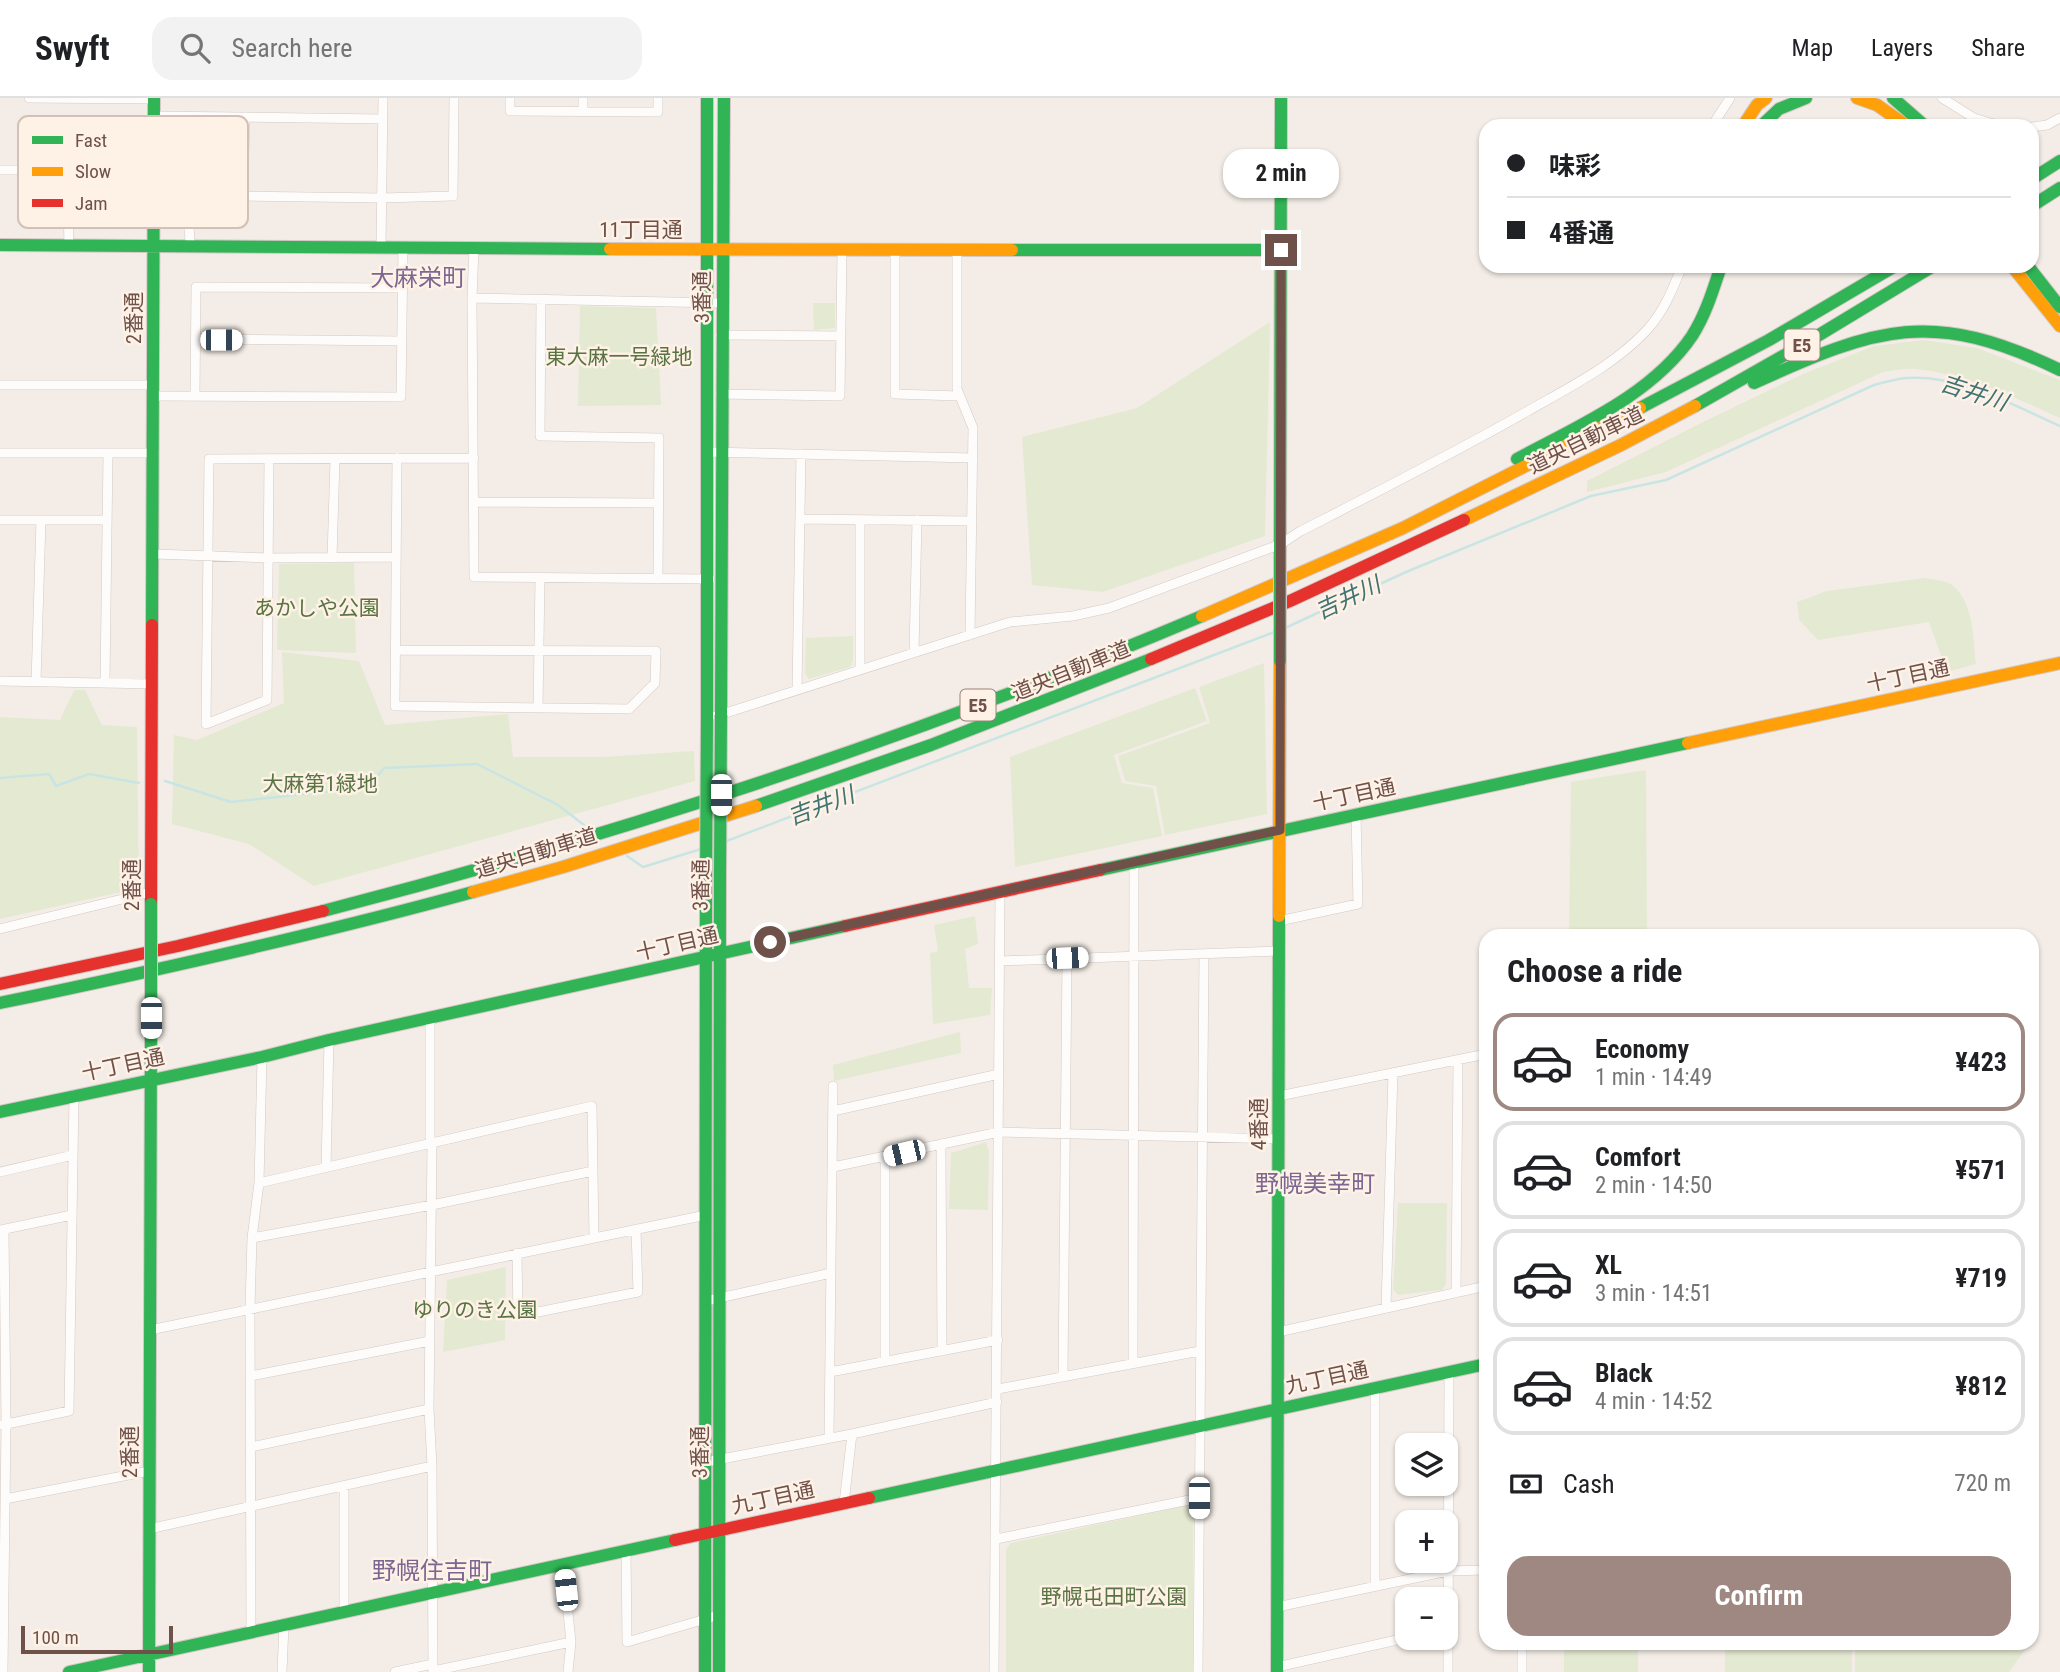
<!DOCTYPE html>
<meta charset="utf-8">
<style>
body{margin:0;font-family:"Roboto Condensed","Noto Sans JP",sans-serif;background:#f2f2f2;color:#202124;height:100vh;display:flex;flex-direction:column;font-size:26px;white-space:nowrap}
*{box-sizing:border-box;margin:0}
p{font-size:23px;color:#757577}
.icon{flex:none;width:38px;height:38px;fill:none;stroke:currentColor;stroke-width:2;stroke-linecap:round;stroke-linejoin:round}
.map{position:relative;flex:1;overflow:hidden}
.panel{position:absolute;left:1479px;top:831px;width:560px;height:721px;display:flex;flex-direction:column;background:#fff;border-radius:21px;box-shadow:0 2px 5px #0004}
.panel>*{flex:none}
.guide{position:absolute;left:1479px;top:21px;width:560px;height:154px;border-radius:21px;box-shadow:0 2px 5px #0004;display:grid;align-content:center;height:154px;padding:0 28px;background:#fff}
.tools{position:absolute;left:1395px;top:1335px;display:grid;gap:14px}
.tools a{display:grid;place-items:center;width:63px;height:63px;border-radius:14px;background:#fff;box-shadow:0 2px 5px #0004;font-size:35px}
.scale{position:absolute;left:21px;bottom:18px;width:152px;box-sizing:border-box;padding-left:7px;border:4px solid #6f514a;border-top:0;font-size:19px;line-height:24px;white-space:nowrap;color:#6f514a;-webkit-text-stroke:5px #fef1e6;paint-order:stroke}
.end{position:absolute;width:32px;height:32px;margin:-16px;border:9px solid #6f514a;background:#fff;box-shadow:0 0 0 4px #fff}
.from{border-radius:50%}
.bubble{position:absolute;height:49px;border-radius:21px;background:#fff;box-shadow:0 2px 5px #0004;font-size:23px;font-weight:700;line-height:49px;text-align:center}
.car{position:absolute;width:21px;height:42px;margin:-21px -10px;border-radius:9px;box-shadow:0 0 5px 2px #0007;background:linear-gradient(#fff 24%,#345 0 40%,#fff 0 76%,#345 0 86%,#fff 0)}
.guide b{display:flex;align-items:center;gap:24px;height:66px;font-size:26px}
.guide b+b{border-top:2px solid #e0e0e0}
.guide i{width:18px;height:18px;background:#202124}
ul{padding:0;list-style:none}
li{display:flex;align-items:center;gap:21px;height:98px;margin:0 14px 10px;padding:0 14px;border:4px solid #e0e0e0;border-radius:21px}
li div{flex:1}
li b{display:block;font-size:26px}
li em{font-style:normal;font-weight:700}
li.current{border-color:#9e8881}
li>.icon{width:63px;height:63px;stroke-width:1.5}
h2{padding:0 28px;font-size:32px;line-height:84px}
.pay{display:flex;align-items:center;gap:18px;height:77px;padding:0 28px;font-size:26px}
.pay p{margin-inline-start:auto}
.button{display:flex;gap:14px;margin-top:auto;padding:14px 28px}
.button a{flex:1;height:80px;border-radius:21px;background:#9e8881;color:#fff;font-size:28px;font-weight:700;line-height:80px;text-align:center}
header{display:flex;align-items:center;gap:42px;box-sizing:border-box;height:98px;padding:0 35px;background:#fff;border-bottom:2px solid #e0e0e0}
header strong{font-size:33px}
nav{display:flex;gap:38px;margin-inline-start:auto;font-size:24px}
.search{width:490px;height:63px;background:#f2f2f2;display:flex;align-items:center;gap:18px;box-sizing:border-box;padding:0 24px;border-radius:21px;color:#757577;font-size:26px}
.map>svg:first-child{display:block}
.green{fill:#e4e9d2}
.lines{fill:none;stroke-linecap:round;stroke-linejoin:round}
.stream{stroke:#c9e5e3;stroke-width:2.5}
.street-casing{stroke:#d2c9c4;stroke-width:10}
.fast-casing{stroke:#d3c8c4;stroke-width:14}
.slow-casing{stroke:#d3c8c4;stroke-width:14}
.jam-casing{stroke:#d3c8c4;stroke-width:14}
.street{stroke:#fdfcfb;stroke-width:9}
.fast{stroke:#30b455;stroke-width:12}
.slow{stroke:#ff9f0a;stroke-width:12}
.jam{stroke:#e5322d;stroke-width:12}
.fast-bridge-casing{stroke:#d3c8c4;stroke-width:14;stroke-linecap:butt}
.fast-bridge{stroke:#30b455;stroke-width:12}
.route{stroke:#6f514a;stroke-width:9}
.labels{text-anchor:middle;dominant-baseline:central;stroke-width:5;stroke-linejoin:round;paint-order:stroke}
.shield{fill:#fef1e6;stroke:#9a8179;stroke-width:2}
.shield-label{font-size:19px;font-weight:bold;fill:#6f514a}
.street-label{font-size:21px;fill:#6f514a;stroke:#fef1e6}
.park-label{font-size:21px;fill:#597443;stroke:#fef1e6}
.water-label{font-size:23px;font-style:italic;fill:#407374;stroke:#fef1e6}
.quarter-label{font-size:24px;fill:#7c6692;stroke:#fef1e6}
.key{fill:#fef1e6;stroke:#d3c1b7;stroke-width:2}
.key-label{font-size:19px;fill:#6f514a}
</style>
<header>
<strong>Swyft</strong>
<div class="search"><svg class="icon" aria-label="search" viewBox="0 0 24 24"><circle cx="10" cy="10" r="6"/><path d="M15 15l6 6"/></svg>Search here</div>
<nav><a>Map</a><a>Layers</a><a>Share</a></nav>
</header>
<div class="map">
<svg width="2060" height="1574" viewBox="0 0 2060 1574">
<rect width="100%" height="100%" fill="#f4ede7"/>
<path class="green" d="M813,205h22v25l-21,2z
M580,208l76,2 5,97 -83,1z
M1270,224l-5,214 -162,56 -71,-7 -10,-148 115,-29z
M1924,242l53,8 83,32v38c-47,-21 -93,-44 -145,-49 -10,-1 -22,2 -32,3l-217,100 -79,20v-11l116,-59 100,-48 71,-28z
M354,465l2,90 -79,-3 2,-86z
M1925,480c8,2 20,2 27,7 22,17 21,54 24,79l-29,8 -18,-50 -111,18 -19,-20 -2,-18 30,-11z
M853,538v24l-3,7 -41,12 -4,-5 1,-36z
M282,554l77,9 26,64 123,-11 5,43h90l91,-6 1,30 -381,105 -65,-42 -77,-20 2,-89 23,5 87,-37z
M1264,565l3,151 -102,21 -9,-49 -31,-5 -7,-25 92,-33 -11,-36z
M1195,590l12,33 -93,34 8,28 31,5 9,48 -147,31 -5,-110z
M74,592h11l17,35 35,2 2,161 -139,31v-202l60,3z
M1646,672l1,166h-78l2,-154z
M975,818l3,28 -13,5 4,39h23l-2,27 -57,9 -3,-71 8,-2 -4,-26z
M960,934l1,21 -127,28 -1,-16z
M986,1044l3,10 -1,58 -39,-1 2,-56z
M1398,1105h49l-1,81 -4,6 -44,5 -5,-6z
M506,1169l-1,73 -62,12 4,-72z
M1189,1407l4,9v158h-187v-123l5,-6z
M1564,1545h74v29h-74z
M1725,1545h127v29h-127z
M1855,1545h175l-21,29h-154z"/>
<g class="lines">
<path class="stream" d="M1283,531l123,-57 185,-76 75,-16 208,-95c11,-3 22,-6 32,-7 54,-4 106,27 154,48
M0,680l49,-4 7,12 33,-12 50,9
M165,683l66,21 138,-15 15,-19 93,-4 81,41 26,20
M724,744l553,-211
M627,758l16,11 58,-18"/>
<defs>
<path id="street" d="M29,0l125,1
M510,0v13l148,1v-14
M1942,0l32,20 26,8
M583,13v-13
M154,18l229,3
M245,19l-2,79 139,2 71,-2 1,-98
M1712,28l18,-28
M2032,29l15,-2 13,-7
M0,72h67l2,75
M154,114c31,1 36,0 36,34
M381,149l2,-149
M474,150l-2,50 2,279 236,2
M895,152v144l65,2
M957,152v139l16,39 -3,207
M472,200l249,5
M541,202l-1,136 119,2 -1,141
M721,237l120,1
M196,241l206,2
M0,287h153
M721,296l119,2 2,-146
M153,298l248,1 2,-150
M195,298l1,-109 206,1
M707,354l266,6
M0,355h154
M269,361l-2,241 -61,24 3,-265c88,0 176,-1 265,-1
M474,404l184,1
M800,421l172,2
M0,422h107
M154,456l115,4 127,-1
M332,460l3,-99
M396,552l260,1 -1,32 -26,26 -234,-3 2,-248
M914,554l3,-132
M860,571v-149
M0,583l153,3
M36,584l5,-162
M105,584l3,-228
M797,592l4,-236
M538,610l2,-130
M707,621l303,-97 63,-6 36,-8 172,-64 18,-12c76,-39 153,-78 227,-120 42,-24 87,-46 120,-81 17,-18 27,-42 36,-65
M1279,823l79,-17 -2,-90
M0,831l151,-37
M1000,863l279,-10
M1279,998l207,-42
M833,1013l166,-37
M941,1046l1,207
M430,1047v-127
M885,1059v204
M833,1069l166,-35 279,7
M326,1070l3,-128
M0,1074l73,-17
M259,1085l333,-77 2,132
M0,1132l72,-15
M252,1140l180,-33 161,-34
M517,1155l1,63 120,-24 -2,-63
M1456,1195l2,-233
M706,1203l125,-28
M1386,1210l7,-235
M150,1232l556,-115
M1278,1234l208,-46
M1133,1265l1,-501
M830,1274l168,-32
M251,1278l179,-35
M1063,1279l4,-419
M1375,1289v199
M998,1291l202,-38
M2,1327l67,-14 5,-316
M829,1339l4,-351
M251,1349l178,-38
M706,1364l146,-28 145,-32
M432,1368l1,206
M344,1388v126
M5,1401l144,-28
M844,1405l8,-69
M149,1431l283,-63 -3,-57 3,-265
M996,1441l203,-41
M626,1452l1,92 92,-27
M563,1466l8,78 -3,30
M1277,1509l171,-36 38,-1
M251,1534l-1,-324 2,-70 7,-55 3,-126
M1277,1569l129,-29
M433,1573l138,-29
M3,1574l3,-248 -2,-194
M282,1574l2,-47
M395,1574l38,-8
M994,1574l6,-780
M1198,1574l6,-718
M1448,1574l1,-300
M1522,1574v-29"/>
<path id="fast" d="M707,0v621
M1893,0l32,28
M1761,28l18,-17 27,-11
M2032,81l28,-18
M2032,108l28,-18
M0,147l610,4
M1012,152h269
M2028,168l32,41
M1754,285c123,-56 178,-75 306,-13
M1695,308l109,-62 129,-78
M1640,310l129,-68 126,-74
M1517,361c61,-33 135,-64 175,-123 14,-22 21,-46 29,-70
M1280,468l1,-468
M152,527l2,-527
M721,617l3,-617
M756,708l175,-61 220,-86
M1100,772l588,-127
M323,813c299,-77 595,-175 879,-295
M0,905c159,-33 316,-68 473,-111
M0,1014l262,-55 67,-17 516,-114
M869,1400l617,-134
M69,1574l606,-132
M149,1574l2,-653
M705,1574l1,-790
M719,1574l1,-796
M1277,1574l2,-756"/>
<path id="slow" d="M1857,0l20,7 30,21
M1743,28l14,-21 9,-7
M610,151l402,1
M2012,168l48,60
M1464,422l157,-75 74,-39
M1202,518l201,-88 237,-120
M1688,645l372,-80
M473,794l90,-25 193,-61
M1279,818l1,-255"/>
<path id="jam" d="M1151,561l139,-58 174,-81
M151,806l1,-279
M845,828l255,-56
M0,886l178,-38 145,-35
M675,1442l194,-42"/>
</defs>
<use href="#street" class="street-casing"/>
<use href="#fast" class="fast-casing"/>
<use href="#slow" class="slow-casing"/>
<use href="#jam" class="jam-casing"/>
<use href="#street" class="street"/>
<use href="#fast" class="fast"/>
<use href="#slow" class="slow"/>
<use href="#jam" class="jam"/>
<defs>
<path id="fast-bridge" d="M1280,468v95
M720,778l1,-161
M706,784l1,-163
M151,806v115"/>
</defs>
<use href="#fast-bridge" class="fast-bridge-casing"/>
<use href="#fast-bridge" class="fast-bridge"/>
</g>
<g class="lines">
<path class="route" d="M770,844l510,-112 1,-580"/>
</g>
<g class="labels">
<g class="shield">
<rect x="1784.5" y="231.5" width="35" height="31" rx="5"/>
<rect x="960.5" y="591.5" width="35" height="31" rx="5"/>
</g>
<g class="shield-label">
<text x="1802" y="247">E5</text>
<text x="978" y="607">E5</text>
</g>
<g class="street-label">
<text x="641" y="132">11丁目通</text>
<text transform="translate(702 199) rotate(-90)">3番通</text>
<text transform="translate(134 220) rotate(-90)">2番通</text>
<text transform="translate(1586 342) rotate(-26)">道央自動車道</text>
<text transform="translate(1071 573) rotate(-22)">道央自動車道</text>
<text transform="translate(1908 578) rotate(-12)">十丁目通</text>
<text transform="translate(1354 697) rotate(-12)">十丁目通</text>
<text transform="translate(536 755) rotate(-17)">道央自動車道</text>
<text transform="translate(132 787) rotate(-90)">2番通</text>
<text transform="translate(701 787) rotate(-89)">3番通</text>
<text transform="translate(677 846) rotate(-13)">十丁目通</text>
<text transform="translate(123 967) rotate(-12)">十丁目通</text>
<text transform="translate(1259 1026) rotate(-90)">4番通</text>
<text transform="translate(1327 1280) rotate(-12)">九丁目通</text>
<text transform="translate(130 1354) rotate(-90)">2番通</text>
<text transform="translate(700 1354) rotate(-90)">3番通</text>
<text transform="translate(773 1400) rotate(-12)">九丁目通</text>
</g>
<g class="park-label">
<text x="619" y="259">東大麻一号緑地</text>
<text x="317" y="510">あかしや公園</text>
<text x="320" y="686">大麻第1緑地</text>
<text x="475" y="1212">ゆりのき公園</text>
<text x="1114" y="1499">野幌屯田町公園</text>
</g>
<g class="water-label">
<text transform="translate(1974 295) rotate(18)">吉井川</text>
<text transform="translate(1348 500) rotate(-25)">吉井川</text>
<text transform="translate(821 708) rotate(-21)">吉井川</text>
</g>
<g class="quarter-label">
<text x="418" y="180">大麻栄町</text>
<text x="1315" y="1086">野幌美幸町</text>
<text x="432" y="1473">野幌住吉町</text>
</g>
</g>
<rect x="18" y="18" width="230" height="112" rx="10" class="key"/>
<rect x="32" y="38" width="31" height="8" fill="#30b455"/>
<rect x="32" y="69" width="31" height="9" fill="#ff9f0a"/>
<rect x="32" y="101" width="31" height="8" fill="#e5322d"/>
<g class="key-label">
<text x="75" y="49">Fast</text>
<text x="75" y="80">Slow</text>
<text x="75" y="112">Jam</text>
</g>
</svg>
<div class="tools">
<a><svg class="icon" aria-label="layers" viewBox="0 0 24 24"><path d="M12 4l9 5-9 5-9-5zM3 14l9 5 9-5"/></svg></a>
<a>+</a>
<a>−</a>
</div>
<div class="scale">100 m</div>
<i class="end from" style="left:770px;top:844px"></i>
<i class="end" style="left:1281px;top:152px"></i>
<div class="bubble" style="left:1223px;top:51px;width:116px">2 min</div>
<i class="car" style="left:221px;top:242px;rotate:90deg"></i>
<i class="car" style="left:721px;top:697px;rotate:180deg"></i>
<i class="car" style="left:1067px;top:860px;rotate:88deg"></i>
<i class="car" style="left:151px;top:920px;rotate:180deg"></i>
<i class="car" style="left:904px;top:1055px;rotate:257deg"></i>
<i class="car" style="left:1199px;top:1400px;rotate:180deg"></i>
<i class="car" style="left:566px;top:1492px;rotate:354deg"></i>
<div class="guide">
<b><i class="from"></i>味彩</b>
<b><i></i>4番通</b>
</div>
<section class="panel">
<h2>Choose a ride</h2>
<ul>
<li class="current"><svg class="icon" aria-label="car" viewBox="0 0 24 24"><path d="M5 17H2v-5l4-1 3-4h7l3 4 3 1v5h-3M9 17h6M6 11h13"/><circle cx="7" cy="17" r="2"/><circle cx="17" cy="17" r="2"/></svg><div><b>Economy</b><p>1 min · 14:49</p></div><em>¥423</em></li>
<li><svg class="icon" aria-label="car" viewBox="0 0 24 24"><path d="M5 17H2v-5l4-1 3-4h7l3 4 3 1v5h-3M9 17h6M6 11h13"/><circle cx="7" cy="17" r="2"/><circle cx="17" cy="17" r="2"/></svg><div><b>Comfort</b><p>2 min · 14:50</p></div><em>¥571</em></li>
<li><svg class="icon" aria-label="car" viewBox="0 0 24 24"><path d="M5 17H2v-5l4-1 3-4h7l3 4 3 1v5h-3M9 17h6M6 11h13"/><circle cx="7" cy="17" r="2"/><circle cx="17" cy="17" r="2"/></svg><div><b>XL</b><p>3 min · 14:51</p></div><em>¥719</em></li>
<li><svg class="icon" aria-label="car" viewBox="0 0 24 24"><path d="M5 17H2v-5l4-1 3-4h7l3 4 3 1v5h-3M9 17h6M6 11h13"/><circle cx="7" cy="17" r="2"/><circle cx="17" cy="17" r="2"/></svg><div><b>Black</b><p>4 min · 14:52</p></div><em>¥812</em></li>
</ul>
<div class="pay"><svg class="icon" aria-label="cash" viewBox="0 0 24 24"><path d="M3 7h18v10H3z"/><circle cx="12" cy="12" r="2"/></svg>Cash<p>720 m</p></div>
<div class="button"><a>Confirm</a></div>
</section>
</div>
